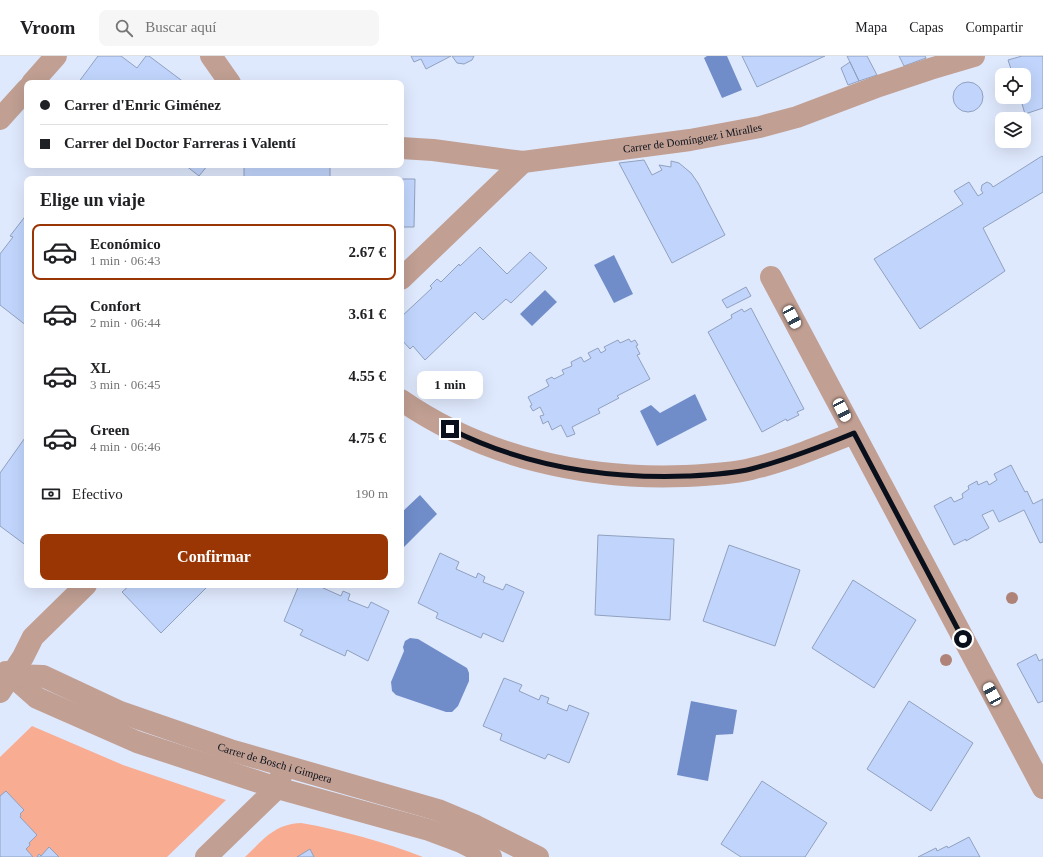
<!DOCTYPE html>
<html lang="es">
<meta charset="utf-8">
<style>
body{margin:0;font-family:Georgia,serif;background:#f6f6f6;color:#202124;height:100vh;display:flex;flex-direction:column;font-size:15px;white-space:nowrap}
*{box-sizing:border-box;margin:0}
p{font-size:13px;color:#757577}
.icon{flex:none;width:22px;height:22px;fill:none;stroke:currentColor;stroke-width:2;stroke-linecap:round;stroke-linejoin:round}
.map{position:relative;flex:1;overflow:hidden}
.side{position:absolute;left:24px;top:120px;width:380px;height:412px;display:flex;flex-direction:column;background:#fff;border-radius:8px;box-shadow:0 4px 16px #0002}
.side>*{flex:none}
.hud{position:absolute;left:24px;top:24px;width:380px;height:88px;border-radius:8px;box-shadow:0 4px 16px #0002;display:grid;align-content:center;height:88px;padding:0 16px;background:#fff}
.buttons{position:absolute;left:995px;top:12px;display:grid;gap:8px}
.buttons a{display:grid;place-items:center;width:36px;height:36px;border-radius:8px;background:#fff;box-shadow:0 4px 16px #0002;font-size:20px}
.end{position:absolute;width:18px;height:18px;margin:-9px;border:5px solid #0a101b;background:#fff;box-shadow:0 0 0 2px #fff}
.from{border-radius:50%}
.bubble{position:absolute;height:28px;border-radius:8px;background:#fff;box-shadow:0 4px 16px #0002;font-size:13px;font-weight:800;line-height:28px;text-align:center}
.car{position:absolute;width:12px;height:24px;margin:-12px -6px;border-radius:5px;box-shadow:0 0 3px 1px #0007;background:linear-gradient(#fff 24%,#345 0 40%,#fff 0 76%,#345 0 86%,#fff 0)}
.hud b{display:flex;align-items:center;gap:14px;height:38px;font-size:15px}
.hud b+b{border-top:1px solid #e0e0e0}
.hud i{width:10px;height:10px;background:#202124}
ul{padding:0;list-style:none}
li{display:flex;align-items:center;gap:12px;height:56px;margin:0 8px 6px;padding:0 8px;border:2px solid transparent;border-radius:8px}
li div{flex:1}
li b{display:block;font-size:15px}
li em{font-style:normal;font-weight:800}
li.active{border-color:#9a3504}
li>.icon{width:36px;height:36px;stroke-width:1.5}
h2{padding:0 16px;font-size:18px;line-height:48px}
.pay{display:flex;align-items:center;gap:10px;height:44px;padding:0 16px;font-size:15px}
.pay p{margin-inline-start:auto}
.cta{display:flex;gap:8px;margin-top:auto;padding:8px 16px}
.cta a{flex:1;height:46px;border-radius:8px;background:#9a3504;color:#fff;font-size:16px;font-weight:800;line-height:46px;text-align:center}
header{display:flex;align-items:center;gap:24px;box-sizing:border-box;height:56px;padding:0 20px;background:#fff;border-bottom:1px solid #e0e0e0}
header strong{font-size:19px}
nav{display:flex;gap:22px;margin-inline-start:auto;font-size:14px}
.search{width:280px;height:36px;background:#f6f6f6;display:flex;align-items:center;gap:10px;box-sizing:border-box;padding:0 14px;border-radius:8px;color:#757577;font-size:15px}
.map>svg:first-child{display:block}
.green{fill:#f8ad92}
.water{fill:#708dca}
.building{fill:#c1d5fc;stroke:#90a0bf}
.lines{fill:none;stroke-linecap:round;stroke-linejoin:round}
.minor{stroke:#c19f93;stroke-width:22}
.tree{fill:#af8377}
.route{stroke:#0a101b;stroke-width:5}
.labels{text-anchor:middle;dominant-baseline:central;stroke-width:3;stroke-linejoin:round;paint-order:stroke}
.street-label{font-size:11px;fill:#0a101b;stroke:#dfe9fd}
</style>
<header>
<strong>Vroom</strong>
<div class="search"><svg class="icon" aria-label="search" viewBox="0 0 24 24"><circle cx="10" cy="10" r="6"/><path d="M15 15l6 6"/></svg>Buscar aquí</div>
<nav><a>Mapa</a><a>Capas</a><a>Compartir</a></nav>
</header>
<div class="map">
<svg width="1043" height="801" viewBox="0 0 1043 801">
<rect width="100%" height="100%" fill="#dfe9fd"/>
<path class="green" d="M32,670l91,39 103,35 -59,57h-167v-100z
M301,767c41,7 83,19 122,34h-178c18,-17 29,-33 56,-34z"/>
<path class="water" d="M707,0h20l15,34 -20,8 -18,-40z
M614,199l19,39 -19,9 -20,-38z
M545,234l12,12 -25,24 -12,-12z
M695,338l12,26 -50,26 -17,-35 11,-6 9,8z
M420,439l17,19 -33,33 -3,-3v-31z
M410,582l8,1 49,29 2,5v8l-11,25 -6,6h-6l-50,-17 -4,-4 -1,-9 13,-31 -1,-4 2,-6z
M691,645l46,9 -4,24 -17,1 -8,46 -31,-6z"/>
<path class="building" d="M98,0h23l16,12 9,-12h3l36,27h-107z
M411,0h40l-25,13 -5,-10 -7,3z
M452,0h22l-2,4 -8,4 -7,-1z
M742,0h83l-68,31z
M847,0h20l10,19 -18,6z
M899,0h26l1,2 -22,8z
M1022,0h21v52l-18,6 -5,-17h4v-22h-11l-5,-15z
M850,6l9,19 -11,4 -7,-17z
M953 41a15 15 0 1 1 30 0a15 15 0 1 1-30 0Z
M1042,100l1,1v35l-60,36 22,43 -85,58 -46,-70 89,-55 -9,-13 15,-9 9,14 5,-3 -2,-3 1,-5 5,-3 4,2 2,3z
M644,104l8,15 10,-5 -3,-5 12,2v-6l8,2 12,10 7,10 27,52 -53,28 -53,-100z
M185,109h23l-9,11z
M244,109h86v14h-86z
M401,123h14l-1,48h-13z
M27,158v112l-27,-21v-51l13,-17 -3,-1z
M480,191l27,27 23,-22 17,16 -36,35 -5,-4 -23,21 -8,-8 -50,48 -12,-14 -3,3 -9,-10v-22l31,-29 -2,-2 7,-7 4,3 18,-18 1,2z
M746,231l5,9 -24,12 -5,-8z
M751,252l53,101 -7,3 2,3 -12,6 -1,-2 -24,13 -54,-100 24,-14 -1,-3 11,-6 2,3z
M629,283l2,3 4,-2 3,5 -2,1 4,8 -3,1 13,24 -33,17 2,2 -21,11 2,4 -28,14 3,7 -8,3 -6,-12 -9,5 -4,-9 -5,3 -3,-8 4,-1 -4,-8 -7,4 -3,-5 2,-1 -4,-8 21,-11 -3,-6 6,-3 2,2 10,-5 -2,-4 10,-4 -1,-4 10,-5 3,5 7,-4 -3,-5 10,-5 3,5 5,-3 -2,-3 14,-7 2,3z
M27,379v111l-27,-20v-53z
M1011,409l14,27 2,-1 6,13 10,-5v43l-3,1 -16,-33 -25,12 -6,-12 -11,5 7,13 -23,13v-2l-12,6 -20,-39 17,-9 3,5 9,-4 -1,-4 7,-5 -1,-3 9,-5 1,4 9,-4 2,4 8,-5 -3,-6z
M598,479l76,4 -4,81 -75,-5z
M729,489l71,25 -25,76 -72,-25z
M440,497l19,9 -3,7 20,9 2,-5 7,4 -2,5 20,8 3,-6 18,8 -21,50 -20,-9 -2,5 -45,-20 2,-5 -20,-10z
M853,524l63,40 -42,68 -62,-40z
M130,529h79l-48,48 -39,-41z
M299,529h23l-1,2 20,9 2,-5 7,3 -2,6 20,8 3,-6 18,9 -21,50 -21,-11 -2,6 -45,-21 3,-5 -19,-9z
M1036,598l3,7 4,-2v42l-5,2 -21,-39z
M504,622l18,7 -3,6 20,9 2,-5 8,3 -2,5 20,8 2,-6 20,8 -20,50 -21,-9 -3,5 -45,-19 2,-6 -19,-8z
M909,645l64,42 -42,68 -64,-42z
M762,725l65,42 -22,34h-64l-20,-13z
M6,735l18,19 -4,4 1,1 -1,2 17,18 -8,8 1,2 -4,4 7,8h-33v-61z
M969,781l11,20h-62l18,-9 1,3 10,-5 1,2z
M49,791l10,10h-22l2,-3 2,2z
M310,793l4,8h-17z"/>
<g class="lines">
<g class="minor">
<path d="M211,0l19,27"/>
<path d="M32,27l24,-27"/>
<path d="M0,63l27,-30"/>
<path id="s1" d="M401,92l32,2 90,12 167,-22 70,-13 37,-10 82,-31 51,-17 44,-13"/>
<path d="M771,221l272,511"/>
<path d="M401,223l122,-117"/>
<path d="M401,344c82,57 185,80 284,76 22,-1 45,-2 66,-7 35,-8 69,-23 103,-36"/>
<path d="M6,616l5,3 26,23 100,44 140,46 152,42 32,12 30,15"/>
<path id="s2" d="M11,619l32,1 77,36 110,38 208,60 38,16 62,31"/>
<path d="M0,636l23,-35 10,-20 53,-52"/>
<path d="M206,801l71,-69 4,-12"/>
</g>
</g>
<g class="tree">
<circle cx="1012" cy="542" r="6"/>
<circle cx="946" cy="604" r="6"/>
</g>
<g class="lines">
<path class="route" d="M450,373c74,37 157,50 238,47 20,-1 43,-2 63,-7 35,-9 69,-22 103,-36l109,206"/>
</g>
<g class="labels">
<g class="street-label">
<text stroke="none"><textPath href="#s1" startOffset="294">Carrer de Domínguez i Miralles</textPath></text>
<text stroke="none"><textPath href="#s2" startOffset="280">Carrer de Bosch i Gimpera</textPath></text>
</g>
</g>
</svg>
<div class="buttons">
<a><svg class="icon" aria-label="locate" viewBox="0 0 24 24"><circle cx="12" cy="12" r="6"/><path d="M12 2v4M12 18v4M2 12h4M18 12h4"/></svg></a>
<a><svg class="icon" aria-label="layers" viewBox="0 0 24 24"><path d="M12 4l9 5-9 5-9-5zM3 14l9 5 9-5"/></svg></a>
</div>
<i class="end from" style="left:963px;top:583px"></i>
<i class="end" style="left:450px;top:373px"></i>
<div class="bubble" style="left:417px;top:315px;width:66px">1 min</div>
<i class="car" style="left:792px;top:261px;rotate:152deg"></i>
<i class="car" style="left:842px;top:354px;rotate:153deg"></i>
<i class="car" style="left:992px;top:638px;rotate:332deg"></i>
<div class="hud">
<b><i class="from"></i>Carrer d'Enric Giménez</b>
<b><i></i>Carrer del Doctor Farreras i Valentí</b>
</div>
<section class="side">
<h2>Elige un viaje</h2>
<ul>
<li class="active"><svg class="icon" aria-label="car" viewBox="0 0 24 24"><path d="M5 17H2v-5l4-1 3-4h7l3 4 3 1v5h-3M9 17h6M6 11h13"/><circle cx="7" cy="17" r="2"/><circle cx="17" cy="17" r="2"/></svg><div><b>Económico</b><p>1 min · 06:43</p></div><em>2.67 €</em></li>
<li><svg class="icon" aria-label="car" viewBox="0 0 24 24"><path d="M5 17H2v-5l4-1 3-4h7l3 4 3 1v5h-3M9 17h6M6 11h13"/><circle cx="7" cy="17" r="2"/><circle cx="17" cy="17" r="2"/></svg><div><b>Confort</b><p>2 min · 06:44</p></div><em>3.61 €</em></li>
<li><svg class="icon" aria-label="car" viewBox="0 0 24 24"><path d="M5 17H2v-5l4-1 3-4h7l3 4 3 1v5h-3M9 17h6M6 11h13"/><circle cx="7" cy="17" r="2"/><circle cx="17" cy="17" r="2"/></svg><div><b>XL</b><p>3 min · 06:45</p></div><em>4.55 €</em></li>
<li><svg class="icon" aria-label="car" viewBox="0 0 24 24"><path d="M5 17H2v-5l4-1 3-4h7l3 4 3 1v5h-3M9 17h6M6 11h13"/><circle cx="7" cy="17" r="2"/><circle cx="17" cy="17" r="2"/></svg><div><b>Green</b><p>4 min · 06:46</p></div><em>4.75 €</em></li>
</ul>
<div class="pay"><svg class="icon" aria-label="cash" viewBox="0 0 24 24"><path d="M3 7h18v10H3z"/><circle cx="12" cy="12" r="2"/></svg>Efectivo<p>190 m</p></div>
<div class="cta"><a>Confirmar</a></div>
</section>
</div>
